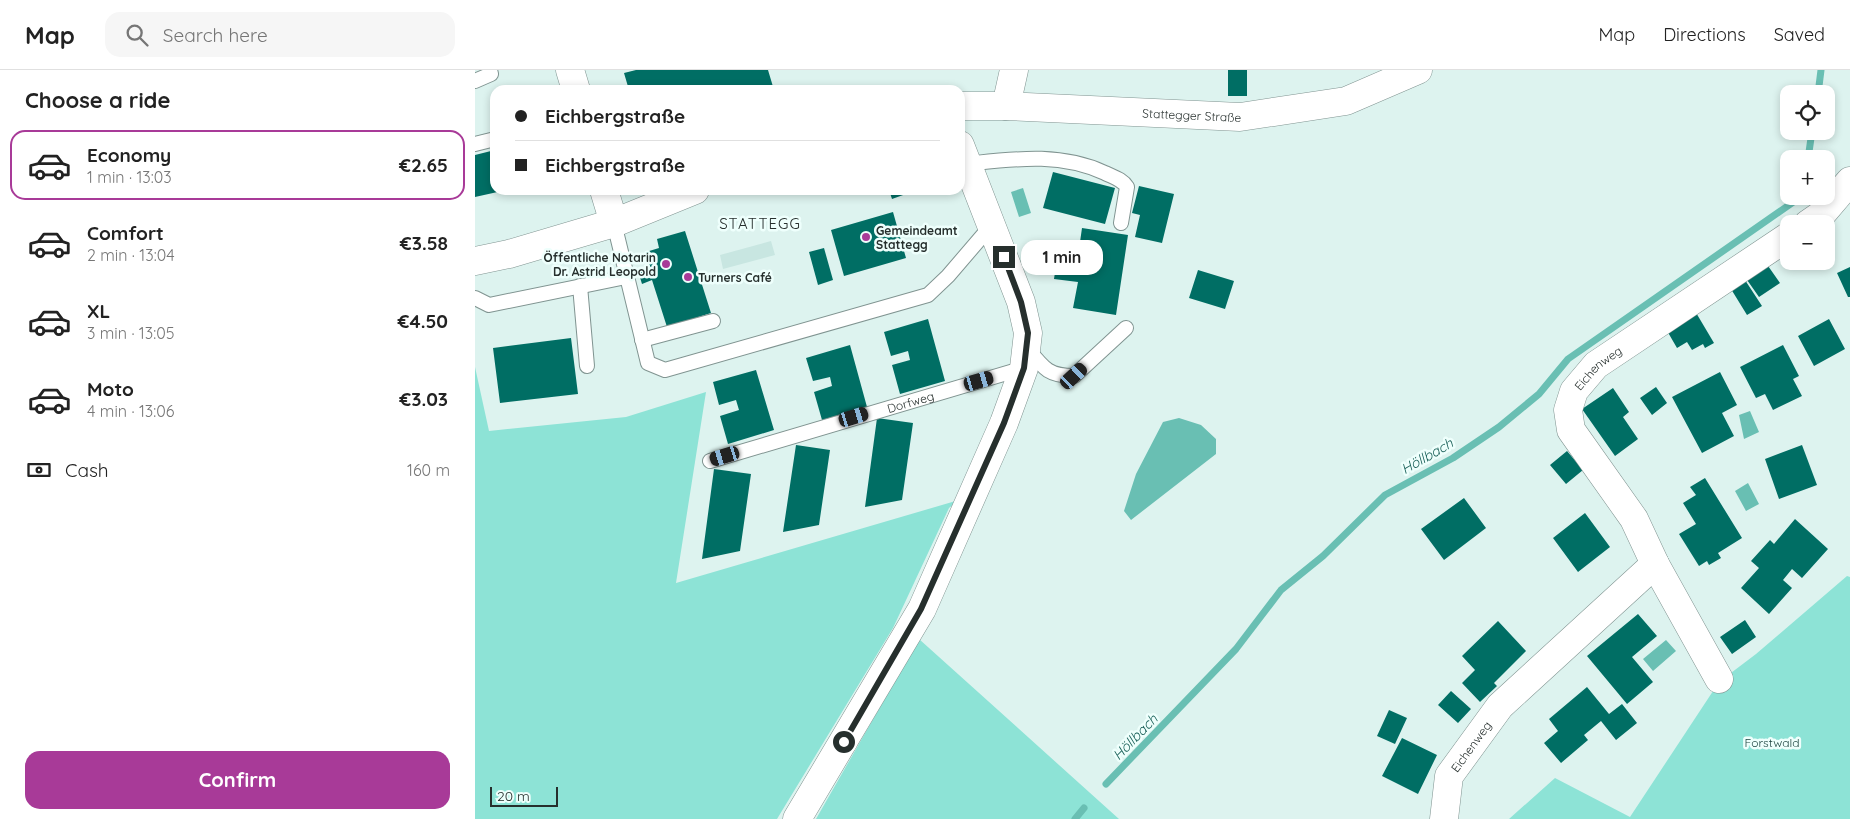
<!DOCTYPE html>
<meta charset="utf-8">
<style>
body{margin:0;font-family:Quicksand,sans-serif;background:#f6f6f6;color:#222;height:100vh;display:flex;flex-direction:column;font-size:19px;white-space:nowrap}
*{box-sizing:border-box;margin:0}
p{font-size:16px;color:#767676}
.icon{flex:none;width:28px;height:28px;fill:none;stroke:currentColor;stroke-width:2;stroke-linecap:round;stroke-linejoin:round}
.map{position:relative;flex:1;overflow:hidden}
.sheet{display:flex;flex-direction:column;background:#fff;width:475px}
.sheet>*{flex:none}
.hud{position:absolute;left:15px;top:15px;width:475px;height:110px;border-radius:15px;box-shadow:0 2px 8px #0003;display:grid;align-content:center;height:110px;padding:0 25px;background:#fff}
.fabs{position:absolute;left:1305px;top:15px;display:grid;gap:10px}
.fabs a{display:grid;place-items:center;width:55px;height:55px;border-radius:10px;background:#fff;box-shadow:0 2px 8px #0003;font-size:25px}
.scale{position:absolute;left:15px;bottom:12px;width:68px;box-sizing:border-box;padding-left:5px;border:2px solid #262f2d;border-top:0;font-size:14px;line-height:18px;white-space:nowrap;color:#262f2d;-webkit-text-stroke:4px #eefffc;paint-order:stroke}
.end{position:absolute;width:22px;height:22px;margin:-11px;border:6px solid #262f2d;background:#fff;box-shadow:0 0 0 2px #fff}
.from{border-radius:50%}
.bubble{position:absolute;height:35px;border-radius:15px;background:#fff;box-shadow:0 2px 8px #0003;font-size:16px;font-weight:700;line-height:35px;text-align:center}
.car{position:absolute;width:15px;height:30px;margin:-15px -8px;border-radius:6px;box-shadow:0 0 4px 1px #0007;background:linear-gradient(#222 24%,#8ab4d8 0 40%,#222 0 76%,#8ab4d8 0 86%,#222 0)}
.hud b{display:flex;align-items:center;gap:18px;height:48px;font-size:19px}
.hud b+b{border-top:1px solid #e0e0e0}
.hud i{width:12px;height:12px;background:#222}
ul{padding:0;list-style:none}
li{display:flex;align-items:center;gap:15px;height:70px;margin:0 10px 8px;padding:0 15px;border:2px solid transparent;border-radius:15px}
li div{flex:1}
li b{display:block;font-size:19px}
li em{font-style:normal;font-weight:700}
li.on{border-color:#a83a98}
li>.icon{width:45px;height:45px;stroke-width:1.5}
h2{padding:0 25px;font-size:22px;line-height:60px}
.pay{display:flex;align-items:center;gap:12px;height:55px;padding:0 25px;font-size:19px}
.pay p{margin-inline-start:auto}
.primary-button{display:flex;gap:10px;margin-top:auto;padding:10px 25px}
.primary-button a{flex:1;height:58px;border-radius:15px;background:#a83a98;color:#fff;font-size:20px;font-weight:700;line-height:58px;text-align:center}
header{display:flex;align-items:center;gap:30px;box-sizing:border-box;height:70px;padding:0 25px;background:#fff;border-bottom:1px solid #e0e0e0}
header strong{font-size:24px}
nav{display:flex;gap:28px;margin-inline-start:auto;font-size:18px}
.search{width:350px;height:45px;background:#f6f6f6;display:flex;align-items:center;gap:12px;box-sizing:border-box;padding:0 18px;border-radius:15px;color:#767676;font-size:19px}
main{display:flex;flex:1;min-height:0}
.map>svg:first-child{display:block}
.built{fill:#c8e6e1}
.green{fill:#8de3d6}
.water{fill:#69bfb3}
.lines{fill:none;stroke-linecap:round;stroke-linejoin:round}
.stream{stroke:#69bfb3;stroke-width:7}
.building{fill:#006e64}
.lane-casing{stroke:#809491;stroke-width:16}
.street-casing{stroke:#809491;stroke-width:29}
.secondary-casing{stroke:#809491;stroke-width:29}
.lane{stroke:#fff;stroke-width:14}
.street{stroke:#fff;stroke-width:28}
.secondary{stroke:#fff;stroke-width:28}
.route{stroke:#262f2d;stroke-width:6}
.poi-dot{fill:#a83a98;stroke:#eefffc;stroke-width:2}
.labels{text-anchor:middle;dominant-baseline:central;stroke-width:5;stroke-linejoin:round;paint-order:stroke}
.street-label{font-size:12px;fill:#262f2d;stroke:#eefffc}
.poi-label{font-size:12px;font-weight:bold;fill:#262f2d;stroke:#eefffc;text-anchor:start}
.park-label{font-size:12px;fill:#153e39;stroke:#eefffc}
.water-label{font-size:14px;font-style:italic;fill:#196058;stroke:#eefffc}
.quarter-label{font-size:15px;letter-spacing:1px;fill:#262f2d;stroke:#eefffc}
</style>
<header>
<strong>Map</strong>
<div class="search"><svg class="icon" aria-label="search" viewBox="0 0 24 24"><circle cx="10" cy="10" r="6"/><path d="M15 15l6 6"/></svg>Search here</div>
<nav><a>Map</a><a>Directions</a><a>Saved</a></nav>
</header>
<main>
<section class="sheet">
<h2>Choose a ride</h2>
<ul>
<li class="on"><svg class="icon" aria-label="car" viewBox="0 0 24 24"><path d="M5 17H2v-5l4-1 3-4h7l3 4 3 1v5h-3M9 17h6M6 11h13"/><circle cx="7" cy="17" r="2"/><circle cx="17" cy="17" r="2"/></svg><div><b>Economy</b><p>1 min · 13:03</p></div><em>€2.65</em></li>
<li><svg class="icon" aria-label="car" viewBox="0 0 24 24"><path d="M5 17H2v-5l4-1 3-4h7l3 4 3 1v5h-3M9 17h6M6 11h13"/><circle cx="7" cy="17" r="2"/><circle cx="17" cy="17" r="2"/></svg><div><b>Comfort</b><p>2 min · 13:04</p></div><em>€3.58</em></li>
<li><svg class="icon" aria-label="car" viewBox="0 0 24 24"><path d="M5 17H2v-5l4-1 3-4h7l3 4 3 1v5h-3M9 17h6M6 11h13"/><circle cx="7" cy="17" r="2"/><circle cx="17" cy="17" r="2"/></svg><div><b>XL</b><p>3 min · 13:05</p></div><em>€4.50</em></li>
<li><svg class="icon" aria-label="car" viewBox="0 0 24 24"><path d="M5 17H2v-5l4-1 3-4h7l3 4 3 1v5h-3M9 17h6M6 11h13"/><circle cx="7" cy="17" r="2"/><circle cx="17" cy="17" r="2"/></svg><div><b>Moto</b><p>4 min · 13:06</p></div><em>€3.03</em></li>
</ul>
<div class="pay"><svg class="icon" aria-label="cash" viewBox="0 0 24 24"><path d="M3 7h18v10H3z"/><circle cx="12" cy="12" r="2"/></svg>Cash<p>160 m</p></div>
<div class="primary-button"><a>Confirm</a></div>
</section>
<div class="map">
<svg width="1375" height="749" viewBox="0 0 1375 749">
<rect width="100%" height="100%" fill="#ddf3ef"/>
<path class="built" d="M296,171l4,14 -52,14 -3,-14z"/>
<path class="green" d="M0,297l14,64 137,-14 80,-25 -30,191 283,-83 -10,8 -56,120 -116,191h-302z
M1372,506l3,1v242h-341l46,-41 75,39 89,-135 37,-28z
M444,569l200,180h-303z"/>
<path class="water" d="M548,118l8,25 -12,4 -8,-25z
M1275,341l9,21 -15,7 -5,-24z
M704,348l22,7 15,14v15l-85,66 -7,-9 12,-37 27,-52z
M1273,413l11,21 -13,7 -11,-20z
M1191,570l10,11 -23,20 -10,-12z"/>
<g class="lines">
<path class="stream" d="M1343,24l3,-24
M1333,89l4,-28
M631,714l130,-135 45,-59 42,-34 62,-61 68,-37 46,-31 40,-33 29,-35 234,-163
M600,749l9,-11"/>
</g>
<path class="building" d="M161,0h132l6,20h-145l-5,-17z
M753,0h19v26h-19z
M20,80v40l7,1 -27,6v-42z
M578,102l62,16 -10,36 -62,-16z
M664,116l35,8 -12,49 -27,-6 5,-22 -8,-2z
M414,120h28l-25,9z
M418,142l13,46 -62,18 -13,-46z
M607,158l46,7 -12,80 -43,-7 5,-26 -24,-3 5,-33 20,3z
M210,161l26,82 -44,14 -15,-47 -10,4 -4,-13 12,-4 -4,-15 13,-4 -2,-9z
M349,178l9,32 -15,5 -9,-33z
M1291,193l14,20 -21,14 -14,-20z
M1375,197v30h-2l-11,-24z
M723,200l36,11 -9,28 -36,-11z
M1270,210l17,26 -15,9 -16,-26z
M1220,241l19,32 -9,5 -2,-4 -11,6 -5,-8 -10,6 -11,-19z
M453,249l17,62 -45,13 -8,-29 18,-5 -2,-9 -17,5 -7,-24z
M1354,249l16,30 -31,17 -16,-30z
M96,268l7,56 -78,9 -7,-55z
M375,275l17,62 -45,13 -8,-28 18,-6 -2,-9 -17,4 -7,-23z
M1308,275l16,31 -6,3 9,17 -29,14 -8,-16 -9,4 -16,-31z
M281,300l18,60 -46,14 -8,-28 19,-6 -3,-10 -17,5 -6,-23z
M1245,302l17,33 -15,8 12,23 -32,17 -30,-56z
M1181,317l11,16 -15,12 -12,-17z
M1138,318l16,24 -6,5 15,22 -23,17 -33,-47z
M402,348l36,5 -11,77 -37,7z
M321,375l34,5 -11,75 -36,7z
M1327,375l15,40 -38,14 -14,-40z
M1092,381l16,19 -17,14 -16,-19z
M239,399l37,5 -11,77 -38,8z
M1230,408l37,60 -24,15 3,5 -12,7 -2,-4 -8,5 -20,-32 17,-10 -13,-21 13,-8 -6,-8z
M989,428l22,30 -42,32 -23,-31z
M1110,443l25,34 -32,25 -25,-34z
M1320,449l33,30 -26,29 -10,-9 -9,11 9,8 -23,26 -28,-26 18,-20 -8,-7 19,-21 4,4z
M1163,544l19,22 -25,21 21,25 -26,22 -40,-48z
M1270,550l11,17 -24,17 -12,-17z
M1023,551l28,30 -32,32 3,3 -17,16 -18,-19 13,-13 -13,-14z
M1112,617l22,27 13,-10 15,19 -21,17 -15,-19 -17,14 4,5 -27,23 -17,-20 14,-12 -9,-12z
M976,621l20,18 -13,14 -20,-18z
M914,640l18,8 -12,26 -18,-8z
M927,668l35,17 -19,39 -36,-18z"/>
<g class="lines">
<defs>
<g id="lane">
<path d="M0,11l16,-7 -1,-4"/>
<path d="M0,74l20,-5"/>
<path d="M491,94c48,-5 93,-12 139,9 8,4 17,6 22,14l-6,36"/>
<path d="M139,153l34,140 17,7 263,-75 20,-19 42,-49"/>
<path d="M105,216l7,80"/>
<path d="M0,228l14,7 137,-28"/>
<path d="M167,270l71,-19"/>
<path d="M553,279c16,20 21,27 46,27l52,-48"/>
<path id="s1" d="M235,391l314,-93"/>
</g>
<g id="street">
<path d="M95,0l6,20"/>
<path d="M531,36l8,-36"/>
<path d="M129,120l10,33"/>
<path d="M1333,154l13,-9 29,-34"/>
<path id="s2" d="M1244,609l-64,-115 -21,-45 -63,-89 -3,-20 6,-19 22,-26 193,-129"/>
<path d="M322,749l125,-210 82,-186 20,-55 4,-35 -7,-31 -61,-157"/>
<path id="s3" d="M969,749l5,-43 51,-70 155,-142"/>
</g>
<g id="secondary">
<path id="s4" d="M485,36h46l234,11 106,-16 72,-31"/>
<path d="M0,191l34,-7 105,-31 81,-33"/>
</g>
</defs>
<use href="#lane" class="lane-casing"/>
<use href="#street" class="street-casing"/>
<use href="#secondary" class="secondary-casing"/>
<use href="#lane" class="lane"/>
<use href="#street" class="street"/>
<use href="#secondary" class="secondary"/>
</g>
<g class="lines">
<path class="route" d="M369,672l77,-133 83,-186 20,-55 4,-35 -7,-31 -17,-45"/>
</g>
<g class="poi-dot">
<circle cx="391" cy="167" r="5"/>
<circle cx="191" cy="194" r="5"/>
<circle cx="213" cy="207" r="5"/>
</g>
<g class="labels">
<g class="street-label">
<text stroke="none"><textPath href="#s4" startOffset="232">Stattegger Straße</textPath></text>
<text stroke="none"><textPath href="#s2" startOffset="364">Eichenweg</textPath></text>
<text stroke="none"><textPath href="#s1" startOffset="209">Dorfweg</textPath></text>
<text stroke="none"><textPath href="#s3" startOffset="80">Eichenweg</textPath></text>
</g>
<g class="poi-label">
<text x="401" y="160">Gemeindeamt<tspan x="401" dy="14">Stattegg</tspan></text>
<text x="181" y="187" text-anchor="end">Öffentliche Notarin<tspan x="181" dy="14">Dr. Astrid Leopold</tspan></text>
<text x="223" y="207">Turners Café</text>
</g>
<g class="park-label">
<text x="1297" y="672">Forstwald</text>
</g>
<g class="water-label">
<text transform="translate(952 386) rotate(-30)">Höllbach</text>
<text transform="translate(660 667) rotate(-46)">Höllbach</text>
</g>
<g class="quarter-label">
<text x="285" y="153">STATTEGG</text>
</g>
</g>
</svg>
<div class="fabs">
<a><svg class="icon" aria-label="locate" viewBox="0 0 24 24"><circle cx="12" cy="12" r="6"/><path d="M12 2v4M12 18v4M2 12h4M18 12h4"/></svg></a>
<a>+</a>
<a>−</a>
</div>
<div class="scale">20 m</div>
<i class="end from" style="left:369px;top:672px"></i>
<i class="end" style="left:529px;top:187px"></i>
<div class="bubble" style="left:546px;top:170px;width:82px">1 min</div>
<i class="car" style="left:599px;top:306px;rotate:47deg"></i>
<i class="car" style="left:504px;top:311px;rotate:74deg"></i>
<i class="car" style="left:379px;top:347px;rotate:73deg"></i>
<i class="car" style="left:250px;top:386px;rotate:253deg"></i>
<div class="hud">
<b><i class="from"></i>Eichbergstraße</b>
<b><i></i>Eichbergstraße</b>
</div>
</div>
</main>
